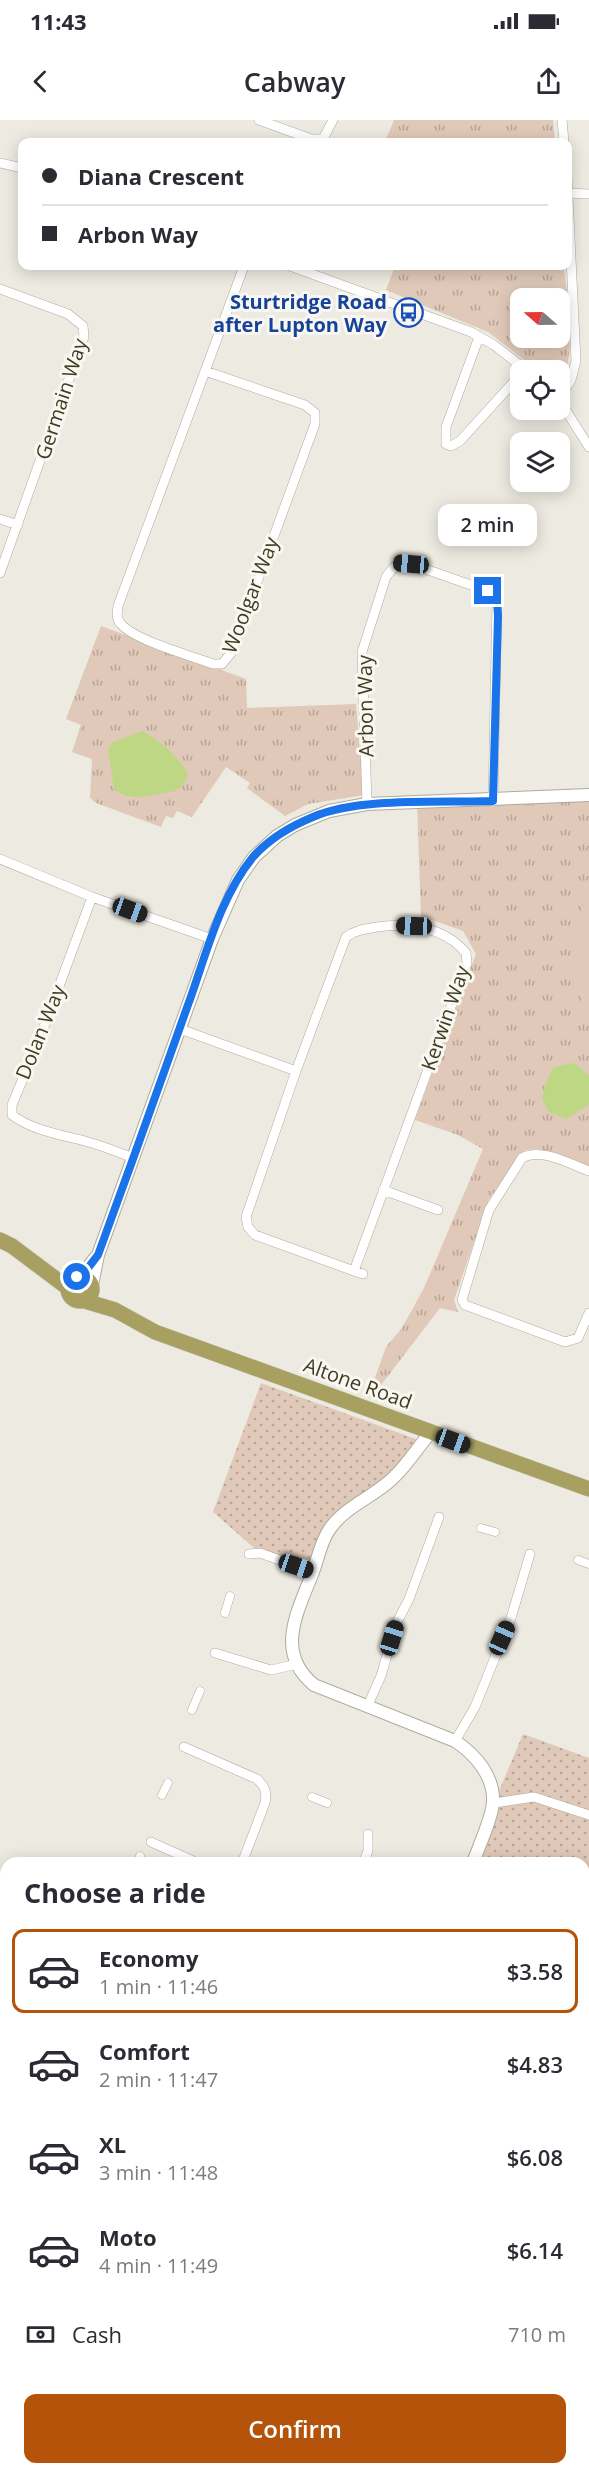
<!DOCTYPE html>
<meta charset="utf-8">
<style>
body{margin:0;font-family:"Open Sans",sans-serif;background:#f7f7f7;color:#2b2b33;height:100vh;display:flex;flex-direction:column;font-size:22px;white-space:nowrap}
*{box-sizing:border-box;margin:0}
p{font-size:20px;color:#7c7c81}
.icon{flex:none;width:33px;height:33px;fill:none;stroke:currentColor;stroke-width:2;stroke-linecap:round;stroke-linejoin:round}
.map{position:relative;flex:1;overflow:hidden}
.details{position:absolute;left:0px;top:1737px;width:590px;height:618px;display:flex;flex-direction:column;background:#fff;border-radius:18px 18px 0 0;box-shadow:0 3px 15px #0003}
.details>*{flex:none}
.top-card{position:absolute;left:18px;top:18px;width:554px;height:132px;border-radius:12px;box-shadow:0 3px 15px #0003;display:grid;align-content:center;height:132px;padding:0 24px;background:#fff}
.needle{width:39px;rotate:290deg}
.tools{position:absolute;left:510px;top:168px;display:grid;gap:12px}
.tools a{display:grid;place-items:center;width:60px;height:60px;border-radius:12px;background:#fff;box-shadow:0 3px 15px #0003;font-size:30px}
.end{position:absolute;width:27px;height:27px;margin:-14px;border:8px solid #1a73e8;background:#fff;box-shadow:0 0 0 3px #fff}
.from{border-radius:50%}
.bubble{position:absolute;height:42px;border-radius:12px;background:#fff;box-shadow:0 3px 15px #0003;font-size:20px;font-weight:600;line-height:42px;text-align:center}
.car{position:absolute;width:18px;height:36px;margin:-18px -9px;border-radius:8px;box-shadow:0 0 4px 2px #0007;background:linear-gradient(#222 24%,#8ab4d8 0 40%,#222 0 76%,#8ab4d8 0 86%,#222 0)}
.top-card b{display:flex;align-items:center;gap:21px;height:57px;font-size:22px}
.top-card b+b{border-top:2px solid #e1e1e2}
.top-card i{width:15px;height:15px;background:#2b2b33}
ul{padding:0;list-style:none}
li{display:flex;align-items:center;gap:18px;height:84px;margin:0 12px 9px;padding:0 12px;border:3px solid transparent;border-radius:12px}
li div{flex:1}
li b{display:block;font-size:22px}
li em{font-style:normal;font-weight:600}
li.selected{border-color:#b45309}
li>.icon{width:54px;height:54px;stroke-width:1.5}
h2{padding:0 24px;font-size:27px;line-height:72px}
.pay{display:flex;align-items:center;gap:15px;height:66px;padding:0 24px;font-size:22px}
.pay p{margin-inline-start:auto}
.primary-button{display:flex;gap:12px;margin-top:auto;padding:12px 24px}
.primary-button a{flex:1;height:69px;border-radius:12px;background:#b45309;color:#fff;font-size:24px;font-weight:600;line-height:69px;text-align:center}
.status{display:flex;justify-content:space-between;align-items:center;height:42px;padding:0 30px;background:#fff;direction:ltr}
.status svg{height:16px;fill:currentColor}
header{display:flex;justify-content:space-between;align-items:center;height:78px;padding:0 24px;background:#fff;font-size:27px;font-weight:600}
.map>svg:first-child{display:block}
.grass{fill:url(#grass-dots)}
.park{fill:url(#park-tufts);fill-rule:evenodd}
.pitch{fill:#e0c9b8}
.water{fill:#bdd784}
.lines{fill:none;stroke-linecap:round;stroke-linejoin:round}
.pedestrian-casing{stroke:#afab9c;stroke-width:9}
.minor-casing{stroke:#afab9c;stroke-width:10}
.tertiary-casing{stroke:#afab9c;stroke-width:14}
.primary-casing{stroke:#cac8c1;stroke-width:16}
.pedestrian{stroke:#fff;stroke-width:8}
.minor{stroke:#fff;stroke-width:9}
.tertiary{stroke:#fff;stroke-width:12}
.primary{stroke:#a7a061;stroke-width:15}
.route{stroke:#1a73e8;stroke-width:8}
.labels{text-anchor:middle;dominant-baseline:central;stroke-width:6;stroke-linejoin:round;paint-order:stroke}
.transit-label{font-size:20px;font-weight:bold;fill:#164399;stroke:#f9f7f2;text-anchor:end}
.street-label{font-size:20px;fill:#403c20;stroke:#f9f7f2}
</style>
<div class="status"><b>11:43</b><svg viewBox="0 0 49 12"><path d="M0 12V9h3v3zM5 12V6h3v6zM10 12V3h3v9zM15 12V0h3v12zM26 1h20v11H26zM47 4h2v5h-2z"/></svg></div>
<header><svg class="icon" aria-label="back" viewBox="0 0 24 24"><path d="M15 5l-7 7 7 7"/></svg>Cabway<svg class="icon" aria-label="share" viewBox="0 0 24 24"><path d="M12 15V3M7 8l5-5 5 5M5 13v7h14v-7"/></svg></header>
<div class="map">
<svg width="589" height="2355" viewBox="0 0 589 2355">
<defs>
<pattern id="grass-dots" width="8" height="8" patternUnits="userSpaceOnUse" patternTransform="scale(1.5)"><rect width="8" height="8" fill="#e0c9b8"/><path d="M2 2h.1M6 6h.1" fill="none" stroke="#b7a495" stroke-width="1.8" stroke-linecap="round"/></pattern>
<pattern id="park-tufts" width="24" height="20" patternUnits="userSpaceOnUse" patternTransform="scale(1.5)"><rect width="24" height="20" fill="#e0c9b8"/><path d="M3 7l-1-3M5 7V3M7 7l1-3M15 17l-1-3M17 17v-4M19 17l1-3" fill="none" stroke="#b7a495"/></pattern>
</defs>
<rect width="100%" height="100%" fill="#edeae1"/>
<path class="grass" d="M261,1263l155,56 -3,13 -77,69 -23,51 -53,-19 -47,-41z
M523,1614l66,24v474h-5v-369h-111l21,-60z"/>
<path class="park" d="M394,0h159l2,22h-170z
M395,146h169c2,24 14,98 -4,113v-9h-23l-49,-38 -102,-42zM520,178h40v40h-40z
M101,506l145,53 1,29 109,-4 8,91 -56,9 -23,12 -38,-28 3,-5 -24,-16 -34,50 -15,-6 -4,7 -7,-2 -5,11 -65,-24 -6,-5 2,-39 -20,-7 9,-27 -15,-6z
M589,674v373l-51,-18 -13,1 -36,49 -35,101 4,12 -18,-4 -62,81 -4,10 -6,-2 18,-50 16,-19 22,-40 59,-139 -25,-14 -43,-15 61,-166 -13,-23 -42,-15 -4,-115z
M589,2237v118h-43l2,-6h36v-97z"/>
<path class="pitch" d="M589,768v121c-28,-24 -12,-92 0,-121z"/>
<path class="water" d="M142,611c18,9 35,25 46,42l-4,11 -9,7 -33,6 -17,-1 -11,-7 -6,-40 5,-7z
M574,943l15,12v30l-23,14 -17,-7 -7,-13 4,-17 8,-15z"/>
<g class="lines">
<defs>
<path id="pedestrian" d="M481,1408l14,4
M578,1440l11,4
M225,1493l5,-17
M192,1590l8,-19
M162,1675l6,-12
M312,1677l15,6
M138,1743l2,-7"/>
<path id="minor" d="M259,0l52,19h12l10,-19
M562,0l2,22
M0,43l22,5
M569,73l20,1
M290,146l181,66 23,13 32,25
M0,169l68,25 15,12 1,11 -84,236
M479,217l-33,90v17l5,2 9,-5 60,-66
M205,251l100,34 10,8v11l-84,229 -9,11h-9c-21,-8 -79,-24 -92,-40 -5,-5 -4,-11 -3,-18l126,-340
M560,277l11,-17 5,-19 -9,-184
M560,281l29,46
M0,399l18,6
M367,684l-5,-152 24,-75c8,-11 11,-14 25,-13l77,27 9,10 -4,200
M0,739l92,38 120,42
M92,777l-51,138 -29,70v10c21,16 51,20 76,27 15,4 30,10 45,16
M180,909l116,42
M589,1051c-19,-7 -48,-24 -67,-13l-33,52 -27,90 3,5 100,37 13,-4 11,-25
M383,1070l55,20
M354,1151l113,-308 -1,-10c-22,-26 -57,-30 -89,-26 -11,2 -22,3 -31,10l-50,134 -50,146 2,10 7,8 99,36 9,3
M249,1434l11,-1 53,19
M215,1533l56,17 26,-6
M367,1587l14,-31 15,-52 13,-25 30,-82
M455,1621l20,-34 36,-89 19,-64
M184,1627l73,32c8,7 10,13 8,24l-23,60
M494,1683l40,-6 55,18
M151,1722l47,21
M363,1743l5,-12v-17
M0,1929h6
M0,2109l6,-42
M0,2313l6,-1
M529,2349l18,6
M400,2355l5,-6"/>
<path id="tertiary" d="M81,1157l14,-19
M92,1165l6,-30 114,-316 26,-59 16,-23 23,-21 18,-11 34,-14 38,-7 222,-9
M431,1312c-13,15 -24,33 -38,46 -19,19 -48,28 -64,52 -8,12 -11,28 -16,42 -15,39 -39,80 1,113l141,56c20,13 39,35 38,60 0,15 -15,47 -20,62
M584,2112h5
M263,2355l4,-6"/>
<path id="primary" d="M0,1120l12,6 56,42
M68 1169a12 12 0 1 1 24 0a12 12 0 1 1-24 0Z
M85,1181l30,9 40,22 434,157"/>
</defs>
<use href="#pedestrian" class="pedestrian-casing"/>
<use href="#minor" class="minor-casing"/>
<use href="#tertiary" class="tertiary-casing"/>
<use href="#primary" class="primary-casing"/>
<use href="#pedestrian" class="pedestrian"/>
<use href="#minor" class="minor"/>
<use href="#tertiary" class="tertiary"/>
<use href="#primary" class="primary"/>
</g>
<g class="lines">
<path class="route" d="M77,1157h4l17,-22c31,-84 61,-169 91,-253 17,-47 31,-105 64,-145 16,-18 38,-31 60,-40 46,-20 128,-14 180,-16l5,-185 -1,-15 -9,-10"/>
</g>
<defs>
<symbol id="bus-ring" viewBox="-11 -11 22 22"><circle r="9.5" fill="#f9f7f2" stroke="#1a4fb4" stroke-width="1.5"/><path d="M-5-6H5V4H4V6H2V4H-2V6H-4V4H-5ZM-3.5-4V0h7V-4ZM-3.5 1.2v1.5H-2V1.2ZM2 1.2v1.5H3.5V1.2Z" fill="#1a4fb4"/></symbol>
</defs>
<g fill-rule="evenodd">
<use href="#bus-ring" x="392" y="176" width="33" height="33"/>
</g>
<g class="labels">
<g class="transit-label">
<text x="387" y="181">Sturtridge Road<tspan x="387" dy="23">after Lupton Way</tspan></text>
</g>
<g class="street-label">
<text transform="translate(61 279) rotate(-72)">Germain Way</text>
<text transform="translate(250 475) rotate(-69)">Woolgar Way</text>
<text transform="translate(365 586) rotate(-91)">Arbon Way</text>
<text transform="translate(445 898) rotate(-71)">Kerwin Way</text>
<text transform="translate(40 912) rotate(-68)">Dolan Way</text>
<text transform="translate(358 1263) rotate(20)">Altone Road</text>
</g>
</g>
</svg>
<div class="tools">
<a><svg class="needle" viewBox="-14 -14 28 28"><path d="M0-13l5 13h-10z" fill="#e53935"/><path d="M0 13l5-13h-10z" fill="#7c7c81"/></svg></a>
<a><svg class="icon" aria-label="locate" viewBox="0 0 24 24"><circle cx="12" cy="12" r="6"/><path d="M12 2v4M12 18v4M2 12h4M18 12h4"/></svg></a>
<a><svg class="icon" aria-label="layers" viewBox="0 0 24 24"><path d="M12 4l9 5-9 5-9-5zM3 14l9 5 9-5"/></svg></a>
</div>
<i class="end from" style="left:77px;top:1157px"></i>
<i class="end" style="left:488px;top:471px"></i>
<div class="bubble" style="left:438px;top:384px;width:99px">2 min</div>
<i class="car" style="left:411px;top:444px;rotate:275deg"></i>
<i class="car" style="left:130px;top:790px;rotate:110deg"></i>
<i class="car" style="left:414px;top:806px;rotate:272deg"></i>
<i class="car" style="left:453px;top:1321px;rotate:110deg"></i>
<i class="car" style="left:296px;top:1446px;rotate:109deg"></i>
<i class="car" style="left:392px;top:1518px;rotate:17deg"></i>
<i class="car" style="left:502px;top:1518px;rotate:24deg"></i>
<div class="top-card">
<b><i class="from"></i>Diana Crescent</b>
<b><i></i>Arbon Way</b>
</div>
<section class="details">
<h2>Choose a ride</h2>
<ul>
<li class="selected"><svg class="icon" aria-label="car" viewBox="0 0 24 24"><path d="M5 17H2v-5l4-1 3-4h7l3 4 3 1v5h-3M9 17h6M6 11h13"/><circle cx="7" cy="17" r="2"/><circle cx="17" cy="17" r="2"/></svg><div><b>Economy</b><p>1 min · 11:46</p></div><em>$3.58</em></li>
<li><svg class="icon" aria-label="car" viewBox="0 0 24 24"><path d="M5 17H2v-5l4-1 3-4h7l3 4 3 1v5h-3M9 17h6M6 11h13"/><circle cx="7" cy="17" r="2"/><circle cx="17" cy="17" r="2"/></svg><div><b>Comfort</b><p>2 min · 11:47</p></div><em>$4.83</em></li>
<li><svg class="icon" aria-label="car" viewBox="0 0 24 24"><path d="M5 17H2v-5l4-1 3-4h7l3 4 3 1v5h-3M9 17h6M6 11h13"/><circle cx="7" cy="17" r="2"/><circle cx="17" cy="17" r="2"/></svg><div><b>XL</b><p>3 min · 11:48</p></div><em>$6.08</em></li>
<li><svg class="icon" aria-label="car" viewBox="0 0 24 24"><path d="M5 17H2v-5l4-1 3-4h7l3 4 3 1v5h-3M9 17h6M6 11h13"/><circle cx="7" cy="17" r="2"/><circle cx="17" cy="17" r="2"/></svg><div><b>Moto</b><p>4 min · 11:49</p></div><em>$6.14</em></li>
</ul>
<div class="pay"><svg class="icon" aria-label="cash" viewBox="0 0 24 24"><path d="M3 7h18v10H3z"/><circle cx="12" cy="12" r="2"/></svg>Cash<p>710 m</p></div>
<div class="primary-button"><a>Confirm</a></div>
</section>
</div>
